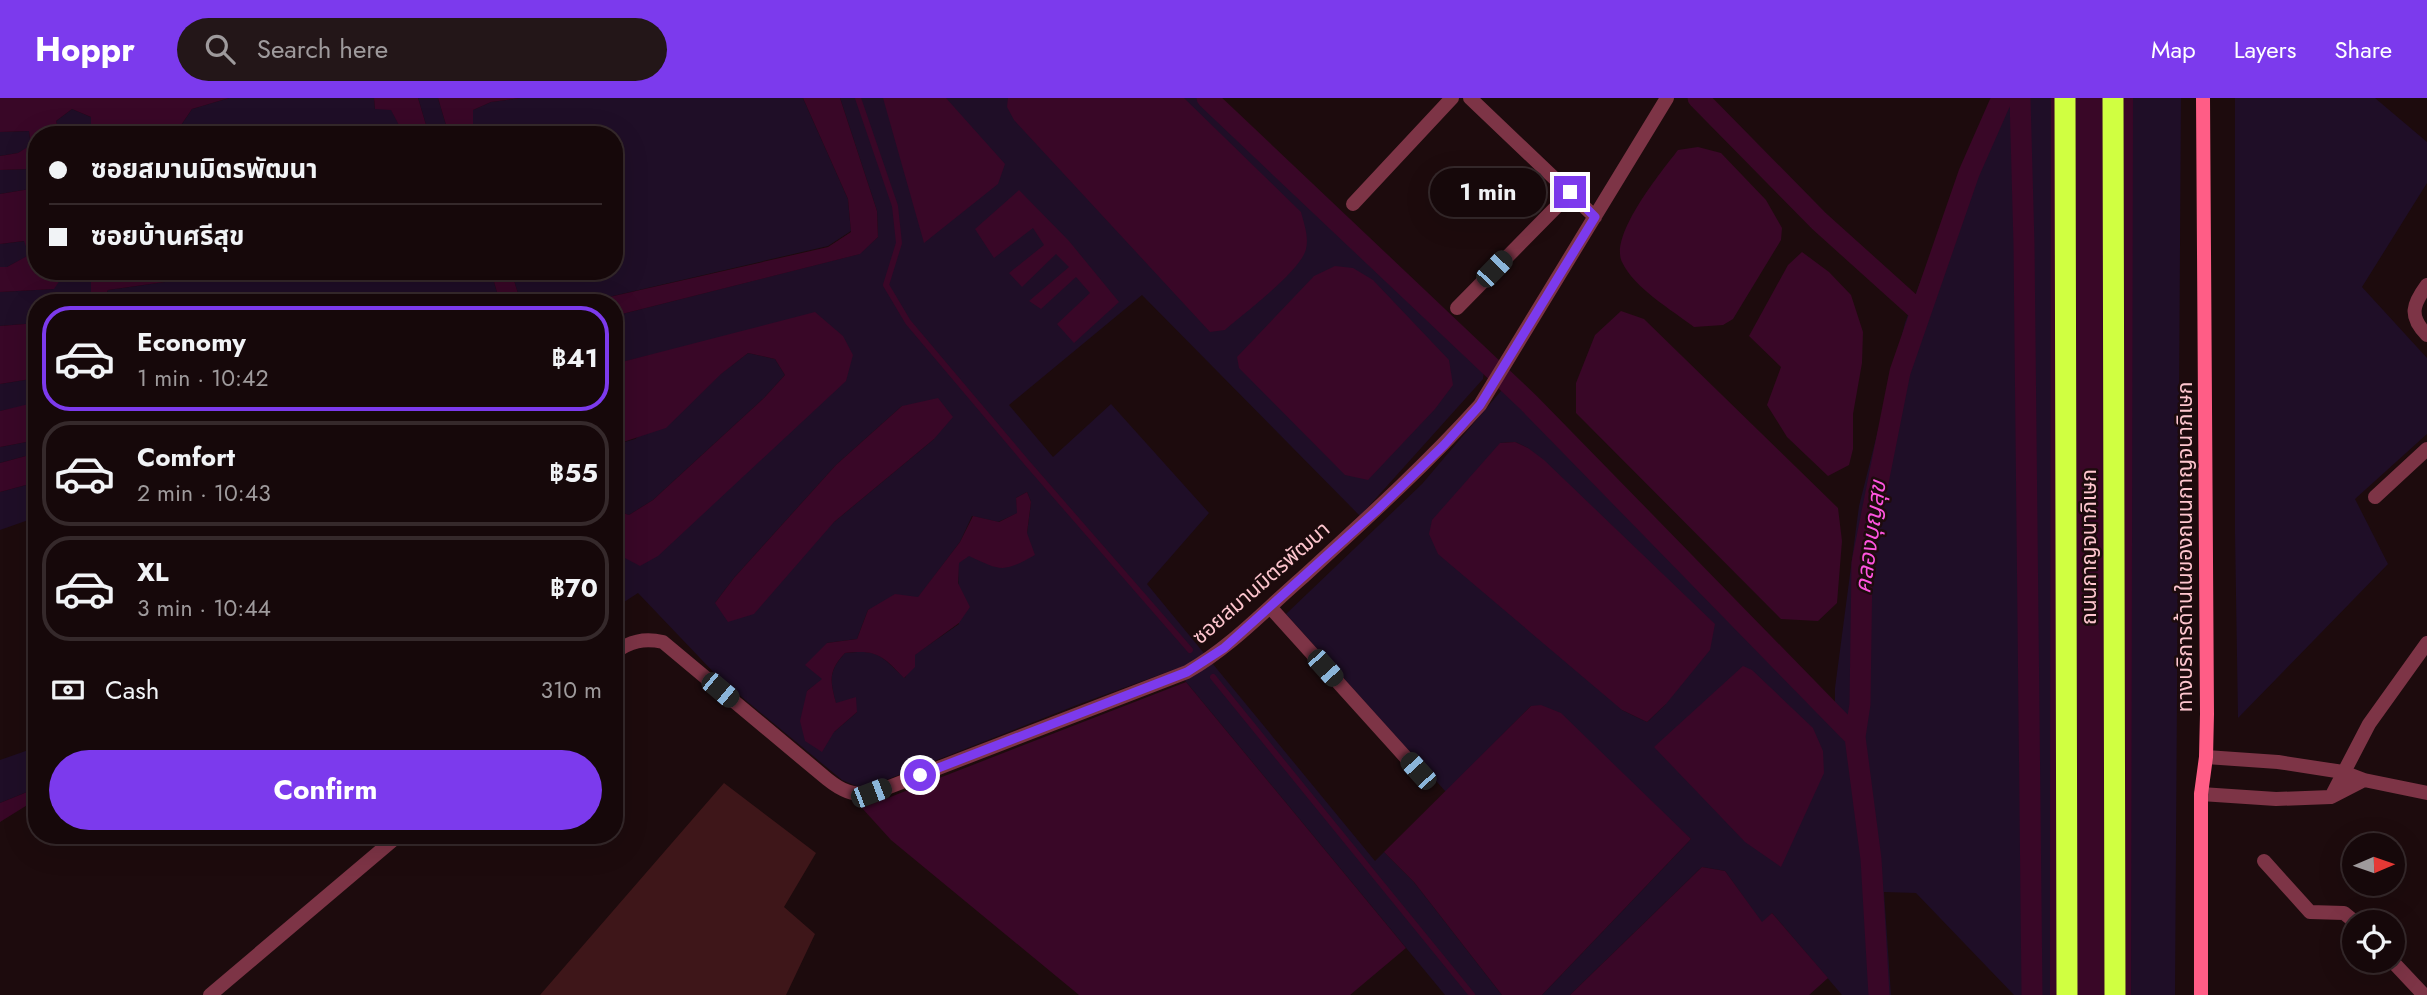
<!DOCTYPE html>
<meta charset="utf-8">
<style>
body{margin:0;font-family:Jost,"Noto Sans Thai",sans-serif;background:#231618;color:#f1f3f6;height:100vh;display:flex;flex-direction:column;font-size:26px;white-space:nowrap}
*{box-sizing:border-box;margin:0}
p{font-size:23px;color:#9e9a9c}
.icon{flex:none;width:38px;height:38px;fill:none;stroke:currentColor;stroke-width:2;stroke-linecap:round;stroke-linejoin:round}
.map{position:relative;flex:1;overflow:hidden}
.side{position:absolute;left:28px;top:196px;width:595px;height:550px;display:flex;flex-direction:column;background:#16080a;border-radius:28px;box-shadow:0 7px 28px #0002,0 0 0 2px #35292b}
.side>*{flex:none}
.guide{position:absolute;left:28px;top:28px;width:595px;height:154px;border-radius:28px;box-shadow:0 7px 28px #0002,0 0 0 2px #35292b;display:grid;align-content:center;height:154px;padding:0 21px;background:#16080a}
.needle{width:46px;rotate:88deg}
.tools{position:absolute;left:2342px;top:735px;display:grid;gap:14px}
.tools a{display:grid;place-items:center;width:63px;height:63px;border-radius:50%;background:#16080a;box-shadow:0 7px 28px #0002,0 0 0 2px #35292b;font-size:35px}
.end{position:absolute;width:32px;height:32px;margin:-16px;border:9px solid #7c3aed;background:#fff;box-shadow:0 0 0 4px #fff}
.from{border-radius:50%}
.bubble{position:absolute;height:49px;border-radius:24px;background:#16080a;box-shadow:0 7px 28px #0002,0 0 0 2px #35292b;font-size:23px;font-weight:700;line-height:49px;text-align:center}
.car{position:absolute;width:21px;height:42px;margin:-21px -10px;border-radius:9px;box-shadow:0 0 5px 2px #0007;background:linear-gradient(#222 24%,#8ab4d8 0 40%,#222 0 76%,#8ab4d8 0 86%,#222 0)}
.guide b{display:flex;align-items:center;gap:24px;height:66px;font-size:26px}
.guide b+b{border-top:2px solid #35292b}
.guide i{width:18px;height:18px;background:#f1f3f6}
ul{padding:12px 0 0;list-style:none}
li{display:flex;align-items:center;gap:21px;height:105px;margin:0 14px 10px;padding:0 7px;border:4px solid #35292b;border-radius:28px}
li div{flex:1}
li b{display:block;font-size:26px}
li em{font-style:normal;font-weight:700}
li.active{border-color:#7c3aed}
li>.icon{width:63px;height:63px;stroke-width:1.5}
.pay{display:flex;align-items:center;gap:18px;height:77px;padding:0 21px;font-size:26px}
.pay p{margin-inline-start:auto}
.cta{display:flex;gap:14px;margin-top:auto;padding:14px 21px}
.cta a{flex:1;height:80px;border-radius:42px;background:#7c3aed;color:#fff;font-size:28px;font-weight:700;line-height:80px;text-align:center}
header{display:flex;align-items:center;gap:42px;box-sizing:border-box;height:98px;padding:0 35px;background:#7c3aed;color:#fff}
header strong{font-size:33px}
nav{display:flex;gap:38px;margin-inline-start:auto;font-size:24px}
.search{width:490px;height:63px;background:#231618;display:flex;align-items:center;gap:18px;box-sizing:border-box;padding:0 24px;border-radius:38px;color:#9e9a9c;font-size:26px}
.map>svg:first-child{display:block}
.green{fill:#1f0e27;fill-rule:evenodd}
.water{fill:#390727}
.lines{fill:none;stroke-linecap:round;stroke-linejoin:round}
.stream{stroke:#390727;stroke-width:6}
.canal{stroke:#390727;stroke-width:21}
.building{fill:#3e1619}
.minor{stroke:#7d3446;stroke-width:14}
.secondary{stroke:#ff5d86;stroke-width:14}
.motorway{stroke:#d0ff41;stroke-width:21}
.route{stroke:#7c3aed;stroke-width:9}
.labels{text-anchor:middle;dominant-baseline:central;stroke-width:5;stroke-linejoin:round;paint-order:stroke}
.street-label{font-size:21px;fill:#ffc6cf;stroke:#1d0b0d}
.water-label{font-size:23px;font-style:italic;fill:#ff54df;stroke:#1d0b0d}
</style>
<header>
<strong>Hoppr</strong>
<div class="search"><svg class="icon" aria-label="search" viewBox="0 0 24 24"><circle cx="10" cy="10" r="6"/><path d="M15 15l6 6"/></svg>Search here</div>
<nav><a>Map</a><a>Layers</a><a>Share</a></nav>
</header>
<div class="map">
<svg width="2427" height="897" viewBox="0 0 2427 897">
<rect width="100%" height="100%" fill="#1d0b0d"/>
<path class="green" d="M229,0h145l1,11h16l13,26h-270l15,-8 28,4 15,-22z
M418,0h20l11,37h-20z
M520,0h283l45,101 3,32 -23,15 -245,57h-62l-10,-32h103v-136h-141v-25l18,-8z
M840,0h380l266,257 -3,24 -123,137 -218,-221 -133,110 44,52 58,-53 98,109 -62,71 228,277 9,-9 30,30 88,113h-57l-259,-313 -8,-14 -101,37 -214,84 -21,-9 -122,-101 -82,-86 -17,11 -7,-6v-50l9,9 230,-202 -156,-11 -83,20v-48l245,-62 19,-17 -1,-26zM902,308l32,33 -100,83 -119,81 19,-25 102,-113zM1027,394l4,10 -4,31 -58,22 -11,8 1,61 -45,31 -9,23c-25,-22 -24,-29 -60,-25 -17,18 -15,27 -9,51l21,8 -23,20 -27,-41 15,-11 5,-37 30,-4 11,-29 50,-12 42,-56 12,-26 26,6 20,-9 -2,-15z
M1996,0h185l-6,897h-161l-98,-102 -32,-1 7,103h-49l-70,-82 -10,10 -37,-52 -23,-4 -132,128h-28l149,-156 -160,-133 -85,86 -160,-178 136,-130 90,-106 323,328v-18l24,-182 46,-183 58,-156zM1515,344l13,6 138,256 -19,18 -25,-12 -122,-267z
M2235,0h140l52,44v41l-65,104 65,71v76l-72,65 33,65 -150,154 -3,-184z
M72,11l19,8v18h-31l-4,-14z
M29,33l2,15 -13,7 -18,3v-24z
M30,71l7,9 -7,11 -30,5v-24z
M25,143l5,14 -23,12h-7v-23z
M66,173h25v32h-54v20l-37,3v-34l53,-3z
M225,173h220l3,9 9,1 -1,-10h35l9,32h-398l6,-13 106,-15z
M748,255l27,6 10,16 -21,23 -111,102 -24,15 -15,-5v-65l21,-6z
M37,280v24l-2,2 -35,7v-27z
M37,342v13l-37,10v-16z
M37,384v35l-37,13v-38z
M37,649v41l-37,15v-43z"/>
<path class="water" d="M0,0h229l-37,11 -15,22 -28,-4 -15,8h-43v-18l-19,-8 -16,12 4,14h-23v43l-8,-9 -29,1v-14l18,-3 13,-8 -2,-14 -29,1z
M374,0h44l11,37h-25l-13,-25 -16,-1z
M438,0h82l-29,4 -18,8v25h-24z
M803,0h37l37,113 1,26 -18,17 -246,62v-13h-31l245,-56 23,-15 -3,-33z
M883,0h63l59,66 -7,20 -74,59z
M1008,0h176l117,114c3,12 8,24 5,37 -5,22 -63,65 -81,81l-15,2 -196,-212 -7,-13z
M2051,0h82l-2,897h-81z
M1698,49l23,6 45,47 16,28 -1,12 -48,79 -10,6 -29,2c-22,-17 -60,-39 -72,-65 -13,-27 40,-91 56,-112z
M37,82v91h29l-12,18 -54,3v-25h7l22,-12 -5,-14 -24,3v-50l30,-5z
M1019,92l50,51 50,61 -45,41 -17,-19 33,-31 -14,-16 -35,32 -12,-8 40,-34 -13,-13 -34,33 -13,-14 35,-28 -11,-17 -39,30 -19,-29z
M1802,154l27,20 22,23 12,37 -1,31 -9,51v35l-4,16 -21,11 -41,-39 -20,-32 14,-38 -32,-31 39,-71z
M1335,168l18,2 20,12 76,80 4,25 -18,24 -67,71 -23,-5 -106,-107 -2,-11 77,-81z
M91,173h134l-11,4 -106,15 -7,13h-10z
M491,173h20l10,32h-21z
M1621,213l23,8 194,189 4,33 -5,62 -19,18 -37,-2 -205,-206v-30l19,-48z
M815,214l28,24 10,19 -7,26 -188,175 -18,10 -17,-9 -9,-9v-38l15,5 24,-15 111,-102 21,-23 -10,-16 -27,-6 -27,21 -55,54 -52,17v-81z
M37,225v55l-37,6v-58z
M938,300l15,19 -19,22 -100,83 -80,92 -26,8 -13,-19 19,-25 102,-113 66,-59z
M37,304v38l-37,7v-36z
M1515,344l13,6 16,12 171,164 -5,26 -44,54 -19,18 -25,-12 -184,-156 -9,-20 3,-14 68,-77z
M37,355v29l-37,10v-29z
M1027,394l4,10 -4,31 8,22c-32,18 -34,16 -66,1l-10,7 -1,20 12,24 -11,16 -44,32v12l-11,11c-21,-22 -27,-29 -59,-25 -17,18 -15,27 -9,50l20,-6 1,15 -23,20 -12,20 -17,-11 -5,-20 7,-30 15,-12 -17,-14 22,-22 30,-4 11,-29 27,-16 23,3 42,-55 13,-26 26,6 18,-9 -1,-15z
M1743,568l9,4 61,58 10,23 1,22 -43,94 -36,-25 -91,-95z
M1186,584l220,266 -56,47h-271l-188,-155 -29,-32z
M1541,607l20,8 130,126 -149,156h-40l-88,-113 -30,-30 147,-146z
M37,690v11l-37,23v-19z
M1702,769l23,4 37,51 10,-9 56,65 -19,17h-239z"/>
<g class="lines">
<path class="stream" d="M858,0l37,108 4,37 -13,42 22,37 120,142 162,186
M1213,579l259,318"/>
<path class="canal" d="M1207,0l322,305 326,334
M1698,0l121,123 101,91
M2020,0l4,147 8,750
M1879,897l-8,-136 -16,-122 5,-33 2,-141 38,-191 69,-199 33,-75"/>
</g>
<path class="building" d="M724,685l92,70 -32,54 31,27 -29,61h-246z"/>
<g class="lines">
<path class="minor" d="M1470,0l125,119
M1353,106l99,-106
M2427,187c-14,19 -19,31 0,50
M1457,210l113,-115
M2375,399l52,-48
M1270,509l148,164
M614,555c16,-12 30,-15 49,-11l164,137c15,12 25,16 44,15l316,-122c44,-25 78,-62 116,-95 61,-56 122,-111 177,-172l187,-307
M2206,659l72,5 65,10 21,8 63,13
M2201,696l75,5 55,-2 33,-17
M2331,699l38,-73 58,-81
M2264,763l46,51 34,1 11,9
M2392,863l32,34
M210,897l189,-160"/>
<path class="secondary" d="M2201,897v-201l5,-37 1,-43 -4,-616"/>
<path class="motorway" d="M2065,0l2,897
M2113,0l2,897"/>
</g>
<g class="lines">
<path class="route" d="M920,677l267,-103 37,-24 152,-137 68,-66 36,-40 115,-188 -25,-25"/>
</g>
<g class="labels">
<g class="street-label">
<text transform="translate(2089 449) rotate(-90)">ถนนกาญจนาภิเษก</text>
<text transform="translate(2185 449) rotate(-90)">ทางบริการด้านในของถนนกาญจนาภิเษก</text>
<text transform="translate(1261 485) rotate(-41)">ซอยสมานมิตรพัฒนา</text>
</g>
<g class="water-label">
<text transform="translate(1870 439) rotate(-82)">คลองบุญสุข</text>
</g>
</g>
</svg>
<div class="tools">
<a><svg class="needle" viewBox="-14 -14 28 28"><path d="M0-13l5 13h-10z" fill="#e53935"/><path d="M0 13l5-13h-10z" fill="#9e9a9c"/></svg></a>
<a><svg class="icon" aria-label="locate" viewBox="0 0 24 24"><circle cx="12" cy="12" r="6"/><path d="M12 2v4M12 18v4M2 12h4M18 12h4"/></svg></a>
</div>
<i class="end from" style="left:920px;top:677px"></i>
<i class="end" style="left:1570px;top:94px"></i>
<div class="bubble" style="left:1430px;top:70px;width:116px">1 min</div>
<i class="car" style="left:1494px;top:171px;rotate:44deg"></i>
<i class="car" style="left:1325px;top:570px;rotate:138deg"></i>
<i class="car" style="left:720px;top:592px;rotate:130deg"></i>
<i class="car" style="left:1418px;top:673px;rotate:318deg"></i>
<i class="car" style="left:871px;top:695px;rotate:69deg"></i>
<div class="guide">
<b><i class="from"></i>ซอยสมานมิตรพัฒนา</b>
<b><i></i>ซอยบ้านศรีสุข</b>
</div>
<section class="side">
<ul>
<li class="active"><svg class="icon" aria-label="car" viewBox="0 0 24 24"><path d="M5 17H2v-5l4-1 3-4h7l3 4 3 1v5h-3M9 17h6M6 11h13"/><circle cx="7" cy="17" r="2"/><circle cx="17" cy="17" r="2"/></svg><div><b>Economy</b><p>1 min · 10:42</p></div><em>฿41</em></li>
<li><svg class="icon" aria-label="car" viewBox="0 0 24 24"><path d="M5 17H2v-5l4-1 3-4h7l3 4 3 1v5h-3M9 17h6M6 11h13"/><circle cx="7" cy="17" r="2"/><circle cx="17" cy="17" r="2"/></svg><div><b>Comfort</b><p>2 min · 10:43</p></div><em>฿55</em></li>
<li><svg class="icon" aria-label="car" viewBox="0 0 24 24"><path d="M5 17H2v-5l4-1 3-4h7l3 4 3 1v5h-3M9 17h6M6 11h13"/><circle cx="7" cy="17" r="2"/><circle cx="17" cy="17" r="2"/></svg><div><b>XL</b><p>3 min · 10:44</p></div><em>฿70</em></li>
</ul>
<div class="pay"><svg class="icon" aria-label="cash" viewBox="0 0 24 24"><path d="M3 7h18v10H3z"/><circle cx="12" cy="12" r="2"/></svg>Cash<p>310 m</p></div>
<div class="cta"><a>Confirm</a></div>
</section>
</div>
